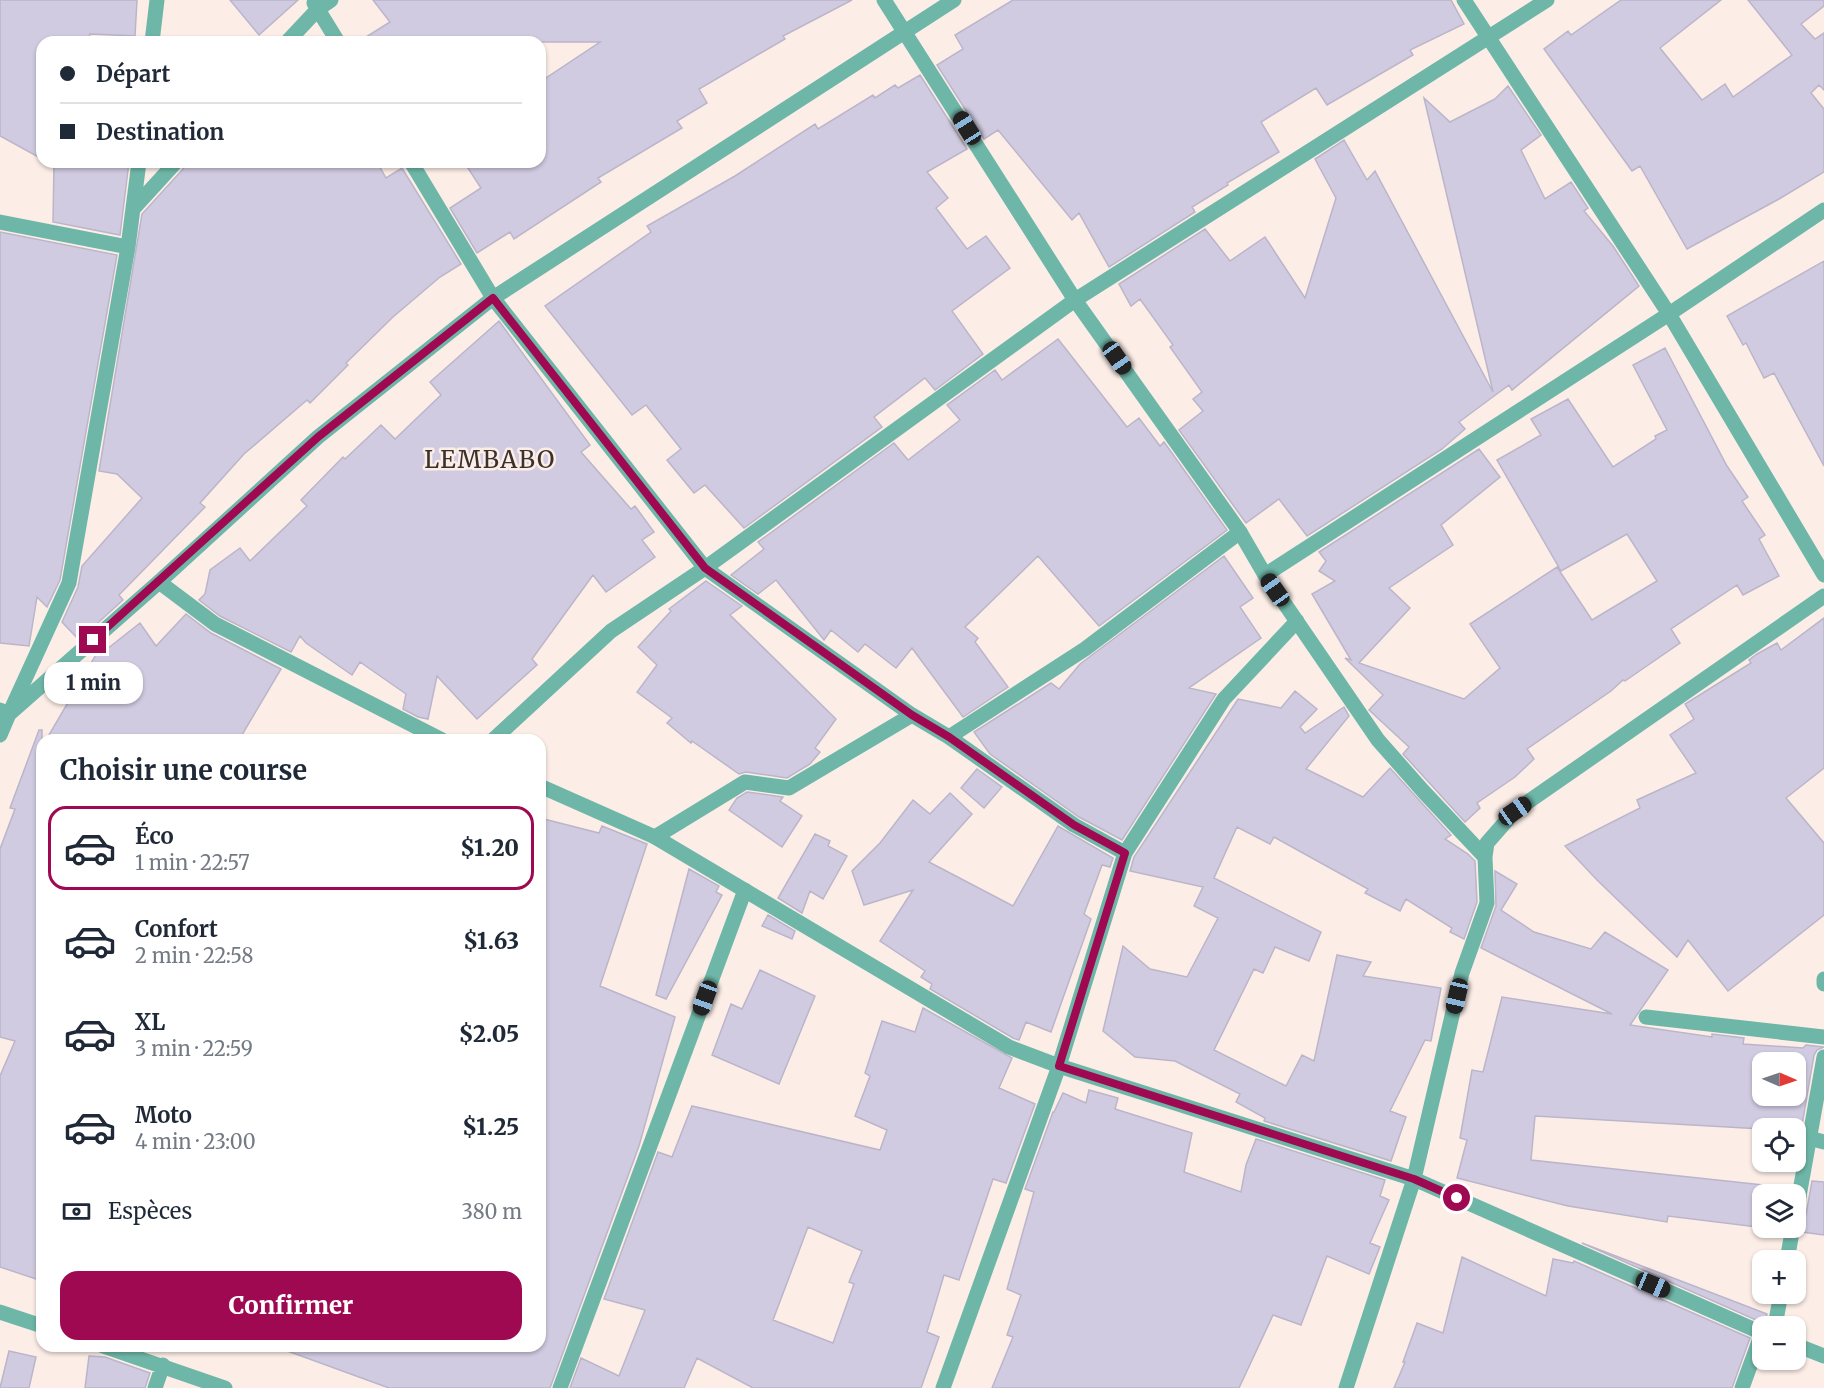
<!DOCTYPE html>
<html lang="fr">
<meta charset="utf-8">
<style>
body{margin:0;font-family:Merriweather,serif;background:#f6f6f7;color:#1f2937;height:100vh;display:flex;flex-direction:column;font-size:22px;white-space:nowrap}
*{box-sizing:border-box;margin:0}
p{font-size:20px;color:#747a83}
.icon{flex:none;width:33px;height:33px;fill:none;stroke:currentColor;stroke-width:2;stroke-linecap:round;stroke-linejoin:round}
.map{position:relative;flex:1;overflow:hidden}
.panel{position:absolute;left:36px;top:734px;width:510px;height:618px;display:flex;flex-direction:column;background:#fff;border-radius:18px;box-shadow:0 2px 4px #0004}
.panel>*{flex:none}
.hud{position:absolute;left:36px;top:36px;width:510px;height:132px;border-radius:18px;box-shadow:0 2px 4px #0004;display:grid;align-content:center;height:132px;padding:0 24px;background:#fff}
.needle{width:39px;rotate:92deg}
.tools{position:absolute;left:1752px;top:1052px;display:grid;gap:12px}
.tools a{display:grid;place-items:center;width:54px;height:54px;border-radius:12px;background:#fff;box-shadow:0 2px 4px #0004;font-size:30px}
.end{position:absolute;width:27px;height:27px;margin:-14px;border:8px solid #9f0951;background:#fff;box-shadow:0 0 0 3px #fff}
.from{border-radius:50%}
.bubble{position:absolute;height:42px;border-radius:18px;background:#fff;box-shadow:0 2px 4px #0004;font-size:20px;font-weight:800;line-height:42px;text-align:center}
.car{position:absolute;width:18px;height:36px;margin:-18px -9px;border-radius:8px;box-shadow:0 0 4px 2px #0007;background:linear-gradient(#222 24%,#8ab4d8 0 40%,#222 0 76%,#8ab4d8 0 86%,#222 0)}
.hud b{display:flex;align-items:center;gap:21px;height:57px;font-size:22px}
.hud b+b{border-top:2px solid #e0e1e3}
.hud i{width:15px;height:15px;background:#1f2937}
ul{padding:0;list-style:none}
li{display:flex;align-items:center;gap:18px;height:84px;margin:0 12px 9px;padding:0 12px;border:3px solid transparent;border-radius:18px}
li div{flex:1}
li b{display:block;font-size:22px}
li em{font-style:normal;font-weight:800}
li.active{border-color:#9f0951}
li>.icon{width:54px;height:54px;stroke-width:1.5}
h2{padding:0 24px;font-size:27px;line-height:72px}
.pay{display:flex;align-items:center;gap:15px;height:66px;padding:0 24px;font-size:22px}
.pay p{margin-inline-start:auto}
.primary-button{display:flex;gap:12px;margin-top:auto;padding:12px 24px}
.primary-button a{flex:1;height:69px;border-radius:18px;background:#9f0951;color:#fff;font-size:24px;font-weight:800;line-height:69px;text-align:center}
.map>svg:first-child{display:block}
.building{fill:#d1cbe1;stroke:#bbb5ca;stroke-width:1.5;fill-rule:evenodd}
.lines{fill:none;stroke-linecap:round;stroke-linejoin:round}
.service{stroke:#6eb7a8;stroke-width:15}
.minor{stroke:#6eb7a8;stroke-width:15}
.tertiary{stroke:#6eb7a8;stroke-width:15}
.route{stroke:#9f0951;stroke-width:8}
.labels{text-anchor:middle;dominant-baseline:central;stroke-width:5;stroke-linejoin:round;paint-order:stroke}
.quarter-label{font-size:24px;letter-spacing:1.5px;fill:#3a312d;stroke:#fceee7}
</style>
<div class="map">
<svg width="1824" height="1388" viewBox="0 0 1824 1388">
<rect width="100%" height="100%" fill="#fceee7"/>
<path class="building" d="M0,0h137l-2,36 -45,-2 -3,8h-45v117l-42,-23z
M230,0h68l-39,35z
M373,0h479l-69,36 2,3 -86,50 8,14 -30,18 5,7 -84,50 3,4 -87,57 -4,-7 -33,21 -27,-45 31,-20 -17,-26h76v-80l60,-40h-242l32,-20z
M1013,0h438l13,24 -54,26 3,5 -86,50 -11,-17 -55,34 18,30 -52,31 1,2 -36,22 3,5 -86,55 -30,-54 -7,7 -74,-90 -14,9 -47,-74 26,-16 -8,-14z
M1621,0h100l-61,48 42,52 23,-16 8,13 59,-42 -44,-55h76v6l-23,18 14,15 9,-6v57l-5,-5 -8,8 13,16v63l-45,27 -92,50 -47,-83 -8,5 -88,-122 24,-18 3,4z
M920,75l47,74 -40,23 21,26 -12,10 31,41 19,-13 24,32 -58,43 31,43 -48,36 -10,-12 -51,39 8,10 -138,101 -39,-43 -11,8 -27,-33 14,-11 -35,-44 -14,10 -87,-109 106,-74 -4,-6 88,-50 80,-52 3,5 55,-34 2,3 20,-13 3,3z
M1508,86l33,49 -20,15 24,49 26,-17 17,26 -4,3 29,35 26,40 -127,104 -3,-5 -50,37 6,7 -23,20 -135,87 -28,-37 -33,24 -67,-93 24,-19 -10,-12 9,-7 -32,-45 3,-2 -33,-46 -9,7 -12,-22 86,-55 25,32 35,-24 40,61 31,-100 -21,-39 29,-19 23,40 8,-9 118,221 -69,-294 26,24 45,-23z
M54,162h74v4l1,-4 -9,73 -67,-13z
M186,162h191l9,16 16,-10 59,96 -21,13 -47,40 -47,46 2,2 -38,38 -3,-3 -63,54 -44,49 5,4 -86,88 4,5 -44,40 -17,-18 16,-35 4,-21 60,-68 -25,-24 -18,-3 43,-257 41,-45z
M0,232l117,23 -57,325 -13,27 -10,-10 -8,49 -29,-3z
M1824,261v205l-50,-93 -10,5 -18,-35 -3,2 -16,-29z
M499,321l91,124 -9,7 50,57 4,-3 19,26 -12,8 13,17 -49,35 -13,-17 -61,84 5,6 -60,54 -40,-43 -9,43 -10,-2 -15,-8 3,-15 -46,-32 -8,13 -46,-32 -6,-7 -9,16 -71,-36 -21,-16 6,-6 5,-24 30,-22 10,13 57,-55 -6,-6 42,-43 2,2 36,-34 14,14 46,-44 -11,-13z
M1058,339l69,88 12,-9 21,28 4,-4 63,88 -128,96 -61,-70 -73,71 13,11 -3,4 33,45 -45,30 -51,-69 -16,20 -31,-24 -7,8 -27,-22 -7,10 -48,-60 -18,14 -27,-19 33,-26 -6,-7 136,-99 14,17 52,-40 -13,-15 48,-35 7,10z
M1665,348l62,118 21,31 -6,4 23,34 -6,4 20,37 -36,19 -6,-10 -66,44 9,14 -55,38 -2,-1 -12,11 -84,58 7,10 -19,18 -38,26 3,5 -15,14 -62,-68 6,-7 -40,-37 14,-15 -38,-37 6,2 -39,-66 23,-13 -16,-10 7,-10 -7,-9 160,-103 21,28 -59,48 12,20 -64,43 21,20 -51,55 105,36 36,-31 -30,-44 87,-57 35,53 65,-39 -30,-47 -66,37 -64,-111 44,-25 -10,-16 37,-20 45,68 43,-28 -1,-3 12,-6 -34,-65z
M1224,556l29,42 -13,9 21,31 -72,50 27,6 -94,146 -43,-23 -89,-63 -16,-22 77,-49 8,6 21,-25z
M706,581l36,25 -12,9 106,104 -21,29 5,4 -10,12 -23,14 -41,-6 -7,2 -47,-33 -1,2 -24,-20 5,-5 -35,-26 20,-27 -19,-18 33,-36 -2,-2z
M186,614l25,19 70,36 -42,71h-193l55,-94 2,-1 4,4 33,-26 16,23z
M1824,618v150l-38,30 38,45v72l-96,76 -40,-51 -11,17 -80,-77 -32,-34 75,-38 -3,-8 59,-27 -26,-38 24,-16 -9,-15 66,-41 -2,-3 8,-6 20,-11 4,7z
M1295,691l22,18 -17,18 5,6 39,-26 5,9 -43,53 57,28 27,-29 61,67 -6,4 23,15 7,7 2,41 -13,37 -14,-7 2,-4 -46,-29 -6,12 -35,-18 3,-4 -94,-52 -4,7 -33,-17 -23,51 107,54 -12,29 -34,-14 -12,26 -9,-4 -40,81 72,36 16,-31 12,6 23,-106 34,7 -8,14 78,12 -10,53 -6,-1 -35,71 16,6 -15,44 -127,-40 1,-3 -29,-16 4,-8 -65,-33 -40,-4 -32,-26 20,-85 27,23 37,8 31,-59 -24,-12 9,-19 -73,-16 4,-14 104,-158 43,9z
M39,730h3v551l-42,-14v-191l15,-35 -15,-4v-188l15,-40 -5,-1z
M977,769l25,18 -18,21 -23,-20z
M747,792l36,5 -3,4 22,15 -20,31 -53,-37 8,-12z
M950,793l22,21 -43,48 84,44 45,-80 55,32 -3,9 -8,-2 -18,49 7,5 -40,113 -25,-10 -7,18 -6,-2 -83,-49 2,-5 -11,-7 4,-6 -45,-30 33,-51 -49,15 -12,-34 28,-28 33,-43 17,14z
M540,818l59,15 3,-7 45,18 -47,142 75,31 -36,129 -89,242h-161l-107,-39 1,-3h257z
M815,834l15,7 -2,5 19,10 -24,43 -13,-8 -8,22 -24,-15z
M689,869l30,17 -3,6 6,3 -56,104 -10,-4z
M1495,871l22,13 -16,26 33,22 57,17 14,-17 63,38 -38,55 82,12v-3l32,4 -1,6 60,4 3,-3 18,2 -7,3 -3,5 -13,76 -5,-1v-2l-34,1 -227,-13 -4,44 260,28 -1,6h-28v33h21v3l-115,-14 -1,6 -99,-16 -111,-28 10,-38 -7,-2 12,-68 11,2 19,-75 110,17 -131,-66 15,-42zM1762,1062h34v33h-34z
M768,915l27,16 -3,8 -30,-13z
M760,970l55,26 -36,88 -67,-29 19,-51 11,5z
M923,1008l89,50 -13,30 36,16 -29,79 -13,-4 -34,101 -15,-5 -17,57 12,5 -18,51h-168l-56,-30 -13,30h-114l11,-30 38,18 26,-66 -41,-11 54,-147 14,5 20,-51 188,44 7,-20 -32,-14 15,-40 -5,-3 17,-52 33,11zM808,1227l54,24 -13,31 5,2 -21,59 -60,-23z
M1089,1090l29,8 -3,11 77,24 -8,39 57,20 5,-27 10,-26 129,41 -5,16 9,4 -19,43 10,4 -11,27 -42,-18 -26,69 -28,-10 -34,73h-247l21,-51 -6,-2 14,-40 -14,-6 27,-97 -9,-3 28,-77h1l9,-19 23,10z
M1812,1181l12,1v53l-22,-3 -1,-11 5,-6z
M1582,1243l185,71 -2,10z
M1462,1257l84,39 7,-37 20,4 1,-2 176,77 -18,50h-338l11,-26h-2l14,-39 26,10z
M9,1351l27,6 -7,31h-29z
M89,1356l16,1 45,16 -5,15h-60z"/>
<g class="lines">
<path class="service" d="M949,737l136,-88 155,-117
M655,837l90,-55 44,6 123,-73
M1824,979v5
M1646,1017l178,20
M1809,1138l15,4
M1796,1213l28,-156
M1787,1260l6,-33
M1775,1326l6,-33"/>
<path class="minor" d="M884,0l191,300 165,232 25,43 113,165 45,51 62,66
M1464,0l205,314 155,261
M314,3l24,39
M152,42l5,-42
M287,42l31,-33 13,-9
M411,162l82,136 212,270 207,147 37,22 125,88 51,28
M134,208l42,-46
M0,222l128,25
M1265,575l404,-261 155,-104
M159,582l56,42 227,116
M0,710l9,4 60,-131 59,-336 11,-85
M493,740l118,-109 94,-63 370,-268 472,-300
M540,786l115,51 354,210 50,19 355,113 348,154
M0,1312l42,14
M1796,1345l28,11
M103,1346l122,42
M155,1388l8,-23
M560,1388l185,-498
M943,1388l116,-322 66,-213 99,-154 73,-78
M1346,1388l68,-209 48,-206 25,-70 -2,-46 2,-14 28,-32 309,-215
M1742,1388l20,-55"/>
<path class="tertiary" d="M0,735l9,-21 150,-132 159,-145 175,-139 461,-298"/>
</g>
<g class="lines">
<path class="route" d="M93,640l225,-203 175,-139 212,270 207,147 37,22 125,88 51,28 -66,213 355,113 43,19"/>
</g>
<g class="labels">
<g class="quarter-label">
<text x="490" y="459">LEMBABO</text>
</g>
</g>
</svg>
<div class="tools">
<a><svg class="needle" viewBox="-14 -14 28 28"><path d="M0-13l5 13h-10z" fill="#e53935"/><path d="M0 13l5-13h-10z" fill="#747a83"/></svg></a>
<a><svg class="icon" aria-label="locate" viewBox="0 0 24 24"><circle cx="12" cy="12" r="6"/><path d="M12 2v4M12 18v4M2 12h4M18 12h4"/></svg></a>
<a><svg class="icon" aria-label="layers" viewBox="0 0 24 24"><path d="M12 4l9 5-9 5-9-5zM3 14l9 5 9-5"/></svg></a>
<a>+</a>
<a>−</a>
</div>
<i class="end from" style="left:1457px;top:1198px"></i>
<i class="end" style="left:93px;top:640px"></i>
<div class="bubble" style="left:44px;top:662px;width:99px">1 min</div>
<i class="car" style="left:967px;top:128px;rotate:328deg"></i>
<i class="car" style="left:1117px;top:358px;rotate:145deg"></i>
<i class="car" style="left:1275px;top:590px;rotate:325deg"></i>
<i class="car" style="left:1515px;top:811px;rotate:55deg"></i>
<i class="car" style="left:1457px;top:996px;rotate:193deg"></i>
<i class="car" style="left:705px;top:998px;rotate:200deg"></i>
<i class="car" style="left:1653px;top:1285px;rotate:113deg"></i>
<div class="hud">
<b><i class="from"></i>Départ</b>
<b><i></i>Destination</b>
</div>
<section class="panel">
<h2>Choisir une course</h2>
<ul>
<li class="active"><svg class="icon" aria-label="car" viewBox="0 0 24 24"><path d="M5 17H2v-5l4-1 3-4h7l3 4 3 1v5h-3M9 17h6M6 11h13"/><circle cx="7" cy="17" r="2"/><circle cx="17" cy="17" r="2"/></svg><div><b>Éco</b><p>1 min · 22:57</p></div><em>$1.20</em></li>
<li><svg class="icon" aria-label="car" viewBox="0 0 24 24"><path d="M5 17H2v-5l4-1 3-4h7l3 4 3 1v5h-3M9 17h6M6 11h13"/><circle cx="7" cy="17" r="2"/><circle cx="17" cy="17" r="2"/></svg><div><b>Confort</b><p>2 min · 22:58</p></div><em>$1.63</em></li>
<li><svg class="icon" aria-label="car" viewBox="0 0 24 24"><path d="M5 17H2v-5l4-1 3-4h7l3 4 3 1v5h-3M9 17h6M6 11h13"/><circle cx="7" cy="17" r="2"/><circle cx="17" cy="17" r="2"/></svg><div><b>XL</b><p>3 min · 22:59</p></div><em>$2.05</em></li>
<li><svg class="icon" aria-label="car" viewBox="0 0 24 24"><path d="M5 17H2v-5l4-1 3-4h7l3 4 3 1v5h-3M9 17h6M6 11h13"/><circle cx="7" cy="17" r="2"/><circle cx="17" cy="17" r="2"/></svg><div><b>Moto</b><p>4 min · 23:00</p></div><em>$1.25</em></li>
</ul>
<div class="pay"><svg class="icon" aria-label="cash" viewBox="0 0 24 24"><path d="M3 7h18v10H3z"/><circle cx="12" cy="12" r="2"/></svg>Espèces<p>380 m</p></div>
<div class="primary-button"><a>Confirmer</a></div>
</section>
</div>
